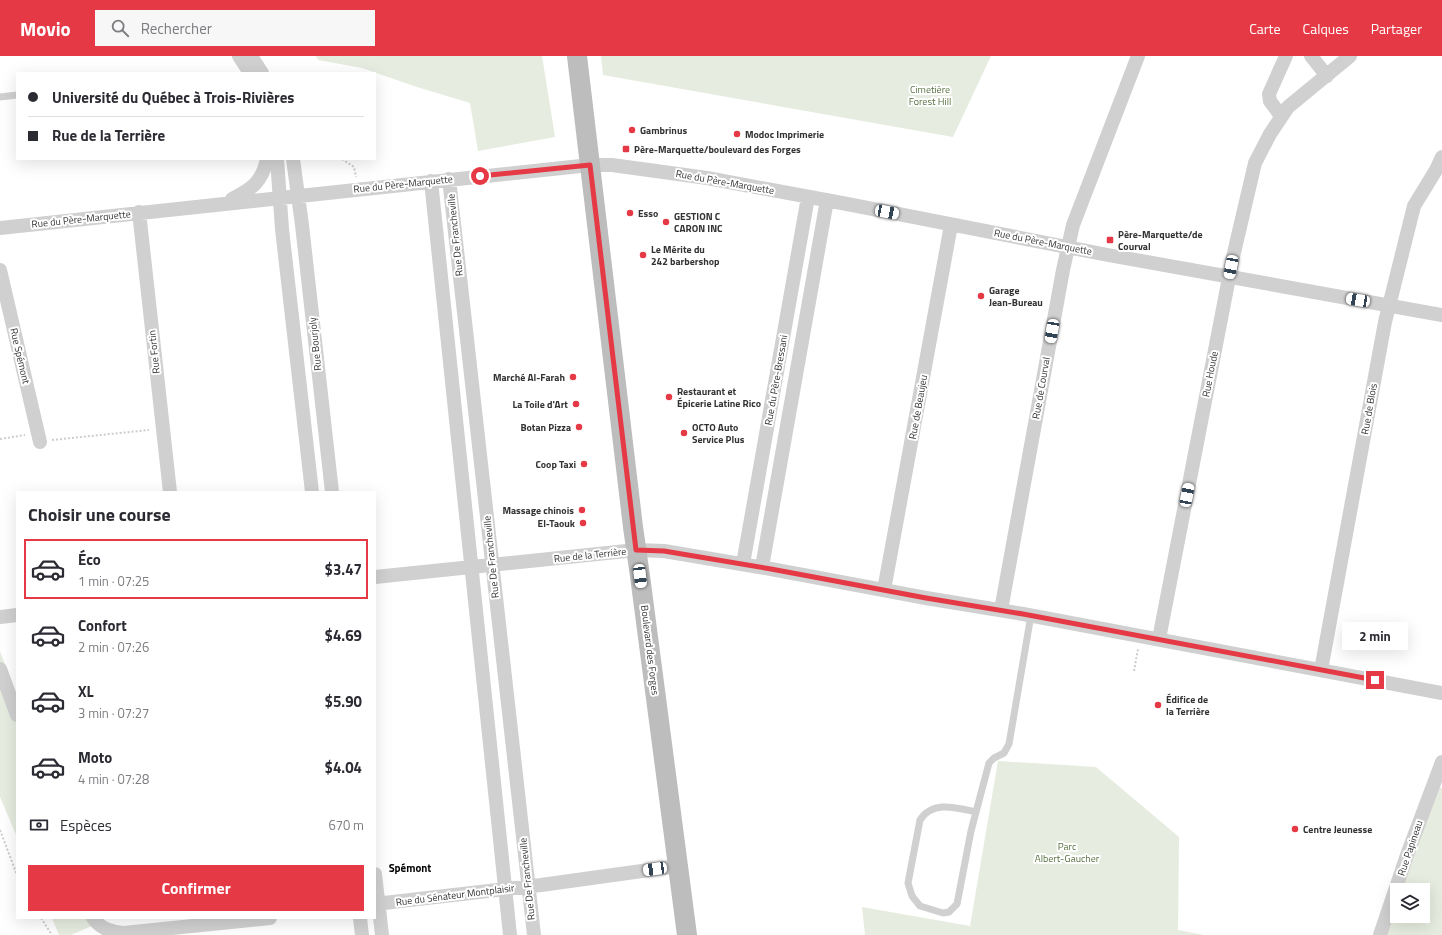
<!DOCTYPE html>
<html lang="fr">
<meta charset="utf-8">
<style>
body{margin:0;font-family:"Titillium Web",sans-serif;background:#f7f7f7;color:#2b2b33;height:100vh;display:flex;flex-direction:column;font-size:15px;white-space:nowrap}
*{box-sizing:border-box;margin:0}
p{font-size:13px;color:#7c7c81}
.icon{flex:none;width:22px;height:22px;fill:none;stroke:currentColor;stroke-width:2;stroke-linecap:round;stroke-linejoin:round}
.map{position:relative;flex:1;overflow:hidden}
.side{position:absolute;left:16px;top:435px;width:360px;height:428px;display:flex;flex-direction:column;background:#fff;border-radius:0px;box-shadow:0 4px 16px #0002}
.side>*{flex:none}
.hud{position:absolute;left:16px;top:16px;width:360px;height:88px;border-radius:0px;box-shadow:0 4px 16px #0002;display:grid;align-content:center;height:88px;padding:0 12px;background:#fff}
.tools{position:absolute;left:1390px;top:827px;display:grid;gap:8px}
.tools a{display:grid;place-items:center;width:40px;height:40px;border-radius:0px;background:#fff;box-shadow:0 4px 16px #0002;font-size:20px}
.end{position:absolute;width:18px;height:18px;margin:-9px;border:5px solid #e63946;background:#fff;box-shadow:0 0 0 2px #fff}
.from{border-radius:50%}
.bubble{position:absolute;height:28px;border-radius:0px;background:#fff;box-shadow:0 4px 16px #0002;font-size:13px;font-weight:700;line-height:28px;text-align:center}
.car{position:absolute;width:12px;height:24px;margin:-12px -6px;border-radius:5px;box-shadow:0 0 3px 1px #0007;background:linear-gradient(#fff 24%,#345 0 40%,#fff 0 76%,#345 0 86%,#fff 0)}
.hud b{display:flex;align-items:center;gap:14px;height:38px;font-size:15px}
.hud b+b{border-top:1px solid #e1e1e2}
.hud i{width:10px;height:10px;background:#2b2b33}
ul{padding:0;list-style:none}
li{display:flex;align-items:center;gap:12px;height:60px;margin:0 8px 6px;padding:0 4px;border:2px solid transparent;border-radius:0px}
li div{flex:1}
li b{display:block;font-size:15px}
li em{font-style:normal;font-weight:700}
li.current{border-color:#e63946}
li>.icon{width:36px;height:36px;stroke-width:1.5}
h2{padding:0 12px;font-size:18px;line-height:48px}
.pay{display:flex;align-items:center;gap:10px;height:44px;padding:0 12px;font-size:15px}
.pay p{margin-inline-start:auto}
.primary-button{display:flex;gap:8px;margin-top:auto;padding:8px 12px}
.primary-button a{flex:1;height:46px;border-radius:0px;background:#e63946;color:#fff;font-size:16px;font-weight:700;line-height:46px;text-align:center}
header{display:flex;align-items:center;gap:24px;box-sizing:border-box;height:56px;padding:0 20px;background:#e63946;color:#fff}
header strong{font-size:19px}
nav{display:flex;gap:22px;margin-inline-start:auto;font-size:14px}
.search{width:280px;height:36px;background:#f7f7f7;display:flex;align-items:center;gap:10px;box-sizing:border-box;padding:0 14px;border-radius:0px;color:#7c7c81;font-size:15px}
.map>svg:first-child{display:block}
.green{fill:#e6ecdf}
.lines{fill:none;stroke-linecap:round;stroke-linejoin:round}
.path{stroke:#cdcdcd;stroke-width:2;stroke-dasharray:2 2;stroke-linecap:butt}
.lane{stroke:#d0d0d0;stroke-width:7}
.street{stroke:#d0d0d0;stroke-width:14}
.secondary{stroke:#bdbdbd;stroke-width:20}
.route{stroke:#e63946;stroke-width:5}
.poi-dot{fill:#e63946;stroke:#fff;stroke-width:1.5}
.labels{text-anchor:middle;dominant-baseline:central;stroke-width:4;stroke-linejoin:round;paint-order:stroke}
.park-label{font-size:10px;fill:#56703f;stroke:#fff}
.poi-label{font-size:10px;font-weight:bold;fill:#333;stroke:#fff;text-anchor:start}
.street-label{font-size:10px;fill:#333;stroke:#fff}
.neighbourhood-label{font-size:11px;font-weight:bold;fill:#000;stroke:#fff}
</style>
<header>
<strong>Movio</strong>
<div class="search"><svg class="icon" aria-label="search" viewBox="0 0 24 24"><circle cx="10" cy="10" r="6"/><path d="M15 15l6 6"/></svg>Rechercher</div>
<nav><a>Carte</a><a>Calques</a><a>Partager</a></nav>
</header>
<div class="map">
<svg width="1442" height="879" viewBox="0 0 1442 879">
<rect width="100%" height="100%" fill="#fff"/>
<path class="green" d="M316,0h226l13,81 -77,14 -8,-48 -53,-16 -55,-19 -44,-8z
M601,0h390l-38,81 -350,-62z
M0,595l17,46v140l-17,-40z
M998,705l98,6 83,70 -1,93 26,5h-339l-3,-28 108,19z
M1435,731l7,1v147h-57l12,-36v17h26v-26h-23z
M52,862h47l2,4 -30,13h-12z"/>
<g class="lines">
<path class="path" d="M342,103l12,8 2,10
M0,383l25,-4
M52,384l97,-10
M1134,615l4,-22
M0,774l17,45
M41,862l11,17"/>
<path class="lane" d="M0,41l17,-2
M976,756c-19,-4 -43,-12 -56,8l-12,63 4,13 8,10 23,7 6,-1 8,-8 14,-73 18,-68 5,-5 10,-5 5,-9 22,-129"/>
<path class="street" d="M239,0l11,17
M251,0l11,17
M1311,0l16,20
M1281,60l-11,-15 -1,-7 17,-38
M277,103l5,70 30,263
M293,103l9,66 30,267
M449,123l85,756
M431,125l79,754
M232,143c20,-10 30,-17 35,-40
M139,156l31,280
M0,172l590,-63h22l95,13 135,25 266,52 334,60
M0,214l40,172
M743,508l65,-367
M762,511l65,-367
M375,521l261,-27 28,1 107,18 155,29 97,16 419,79
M884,534l67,-365
M1001,554l62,-340 10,-45 65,-169
M0,561l17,-2
M1159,583l74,-382 22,-94 15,-29 18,-27 62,-51
M0,613l17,46
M1321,614l64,-348 29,-116 22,-36 6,-13
M375,818l7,61
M375,848l166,-19 137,-19
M93,862c8,11 18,14 31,15l146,-15
M360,862l2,17
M1380,879l27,-80 35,-93"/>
<path class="secondary" d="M577,0l56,471 7,49 47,359"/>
</g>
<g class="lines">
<path class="route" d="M480,120l110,-11 46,385 28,1 107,18 155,29 97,16 352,66"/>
</g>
<g class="poi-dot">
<circle cx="632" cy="74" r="4"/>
<circle cx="737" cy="78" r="4"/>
<rect x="622" y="89" width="8" height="8" rx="2"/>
<circle cx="630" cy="157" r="4"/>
<circle cx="666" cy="166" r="4"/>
<rect x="1106" y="180" width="8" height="8" rx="2"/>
<circle cx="643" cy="199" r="4"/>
<circle cx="981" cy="240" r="4"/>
<circle cx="573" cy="321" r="4"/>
<circle cx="669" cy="341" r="4"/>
<circle cx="576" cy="348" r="4"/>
<circle cx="579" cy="371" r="4"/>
<circle cx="684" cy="377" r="4"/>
<circle cx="584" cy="408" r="4"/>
<circle cx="582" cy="454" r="4"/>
<circle cx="583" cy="467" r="4"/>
<circle cx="1158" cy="649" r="4"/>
<circle cx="1295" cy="773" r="4"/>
</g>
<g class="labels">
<g class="park-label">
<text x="930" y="33">Cimetière<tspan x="930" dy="12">Forest Hill</tspan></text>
<text x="1067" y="790">Parc<tspan x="1067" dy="12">Albert-Gaucher</tspan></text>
</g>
<g class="poi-label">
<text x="640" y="74">Gambrinus</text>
<text x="745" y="78">Modoc Imprimerie</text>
<text x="634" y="93">Père-Marquette/boulevard des Forges</text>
<text x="638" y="157">Esso</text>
<text x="674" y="160">GESTION C<tspan x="674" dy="12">CARON INC</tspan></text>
<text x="1118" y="178">Père-Marquette/de<tspan x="1118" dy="12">Courval</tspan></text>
<text x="651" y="193">Le Mérite du<tspan x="651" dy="12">242 barbershop</tspan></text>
<text x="989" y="234">Garage<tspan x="989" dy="12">Jean-Bureau</tspan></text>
<text x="565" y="321" text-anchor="end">Marché Al-Farah</text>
<text x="677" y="335">Restaurant et<tspan x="677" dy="12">Épicerie Latine Rico</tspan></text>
<text x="568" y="348" text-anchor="end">La Toile d'Art</text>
<text x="571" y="371" text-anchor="end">Botan Pizza</text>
<text x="692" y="371">OCTO Auto<tspan x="692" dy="12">Service Plus</tspan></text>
<text x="576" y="408" text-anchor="end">Coop Taxi</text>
<text x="574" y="454" text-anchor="end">Massage chinois</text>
<text x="575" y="467" text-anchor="end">El-Taouk</text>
<text x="1166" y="643">Édifice de<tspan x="1166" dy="12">la Terrière</tspan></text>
<text x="1303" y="773">Centre Jeunesse</text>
</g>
<g class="street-label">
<text transform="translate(725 126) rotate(10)">Rue du Père-Marquette</text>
<text transform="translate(403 128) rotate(-6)">Rue du Père-Marquette</text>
<text transform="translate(81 163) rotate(-6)">Rue du Père-Marquette</text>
<text transform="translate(455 179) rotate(-96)">Rue De Francheville</text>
<text transform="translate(1043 186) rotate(11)">Rue du Père-Marquette</text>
<text transform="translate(315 288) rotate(-96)">Rue Bourjoly</text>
<text transform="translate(154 296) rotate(-96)">Rue Fortin</text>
<text transform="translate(20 300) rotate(77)">Rue Spémont</text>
<text transform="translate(1210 318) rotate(-79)">Rue Houde</text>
<text transform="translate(776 324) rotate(-80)">Rue du Père-Bressani</text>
<text transform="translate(1041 332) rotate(-80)">Rue de Courval</text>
<text transform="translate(918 351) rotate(-80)">Rue de Beaujeu</text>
<text transform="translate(1369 353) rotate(-80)">Rue de Blois</text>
<text transform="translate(590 499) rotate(-6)">Rue de la Terrière</text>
<text transform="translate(491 501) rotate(-96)">Rue De Francheville</text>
<text transform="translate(650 594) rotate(83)">Boulevard des Forges</text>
<text transform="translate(1410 792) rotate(-71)">Rue Papineau</text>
<text transform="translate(527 823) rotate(-96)">Rue De Francheville</text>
<text transform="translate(455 839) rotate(-7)">Rue du Sénateur Montplaisir</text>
</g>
<g class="neighbourhood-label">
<text x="410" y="812">Spémont</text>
</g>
</g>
</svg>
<div class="tools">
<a><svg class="icon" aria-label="layers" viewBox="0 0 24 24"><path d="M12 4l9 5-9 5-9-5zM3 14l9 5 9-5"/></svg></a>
</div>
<i class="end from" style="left:480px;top:120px"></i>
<i class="end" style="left:1375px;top:624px"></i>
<div class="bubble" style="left:1342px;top:566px;width:66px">2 min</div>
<i class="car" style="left:887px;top:156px;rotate:101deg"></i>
<i class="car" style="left:1231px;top:211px;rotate:191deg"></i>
<i class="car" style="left:1358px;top:244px;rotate:280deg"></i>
<i class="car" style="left:1052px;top:275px;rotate:190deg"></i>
<i class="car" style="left:1187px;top:439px;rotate:11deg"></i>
<i class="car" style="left:640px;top:520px;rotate:173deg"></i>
<i class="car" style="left:655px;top:813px;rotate:262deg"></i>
<div class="hud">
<b><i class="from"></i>Université du Québec à Trois-Rivières</b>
<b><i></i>Rue de la Terrière</b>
</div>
<section class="side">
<h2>Choisir une course</h2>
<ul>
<li class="current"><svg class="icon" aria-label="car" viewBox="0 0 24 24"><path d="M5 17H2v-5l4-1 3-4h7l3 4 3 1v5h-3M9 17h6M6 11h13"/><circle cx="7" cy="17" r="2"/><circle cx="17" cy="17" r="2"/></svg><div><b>Éco</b><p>1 min · 07:25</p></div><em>$3.47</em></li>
<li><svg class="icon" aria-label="car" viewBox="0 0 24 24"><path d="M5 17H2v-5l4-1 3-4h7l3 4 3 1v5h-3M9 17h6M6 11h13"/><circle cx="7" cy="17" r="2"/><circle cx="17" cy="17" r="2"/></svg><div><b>Confort</b><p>2 min · 07:26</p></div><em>$4.69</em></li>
<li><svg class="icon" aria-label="car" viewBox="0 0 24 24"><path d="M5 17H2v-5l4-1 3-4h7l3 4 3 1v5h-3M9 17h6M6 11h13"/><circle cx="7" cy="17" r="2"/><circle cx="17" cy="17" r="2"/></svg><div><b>XL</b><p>3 min · 07:27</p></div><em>$5.90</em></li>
<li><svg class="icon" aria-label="car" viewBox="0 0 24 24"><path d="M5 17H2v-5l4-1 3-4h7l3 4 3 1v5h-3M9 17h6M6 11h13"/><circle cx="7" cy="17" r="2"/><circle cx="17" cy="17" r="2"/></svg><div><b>Moto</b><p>4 min · 07:28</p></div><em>$4.04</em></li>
</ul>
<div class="pay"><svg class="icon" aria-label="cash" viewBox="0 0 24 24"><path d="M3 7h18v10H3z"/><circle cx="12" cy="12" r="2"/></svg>Espèces<p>670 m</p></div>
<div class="primary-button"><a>Confirmer</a></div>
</section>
</div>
